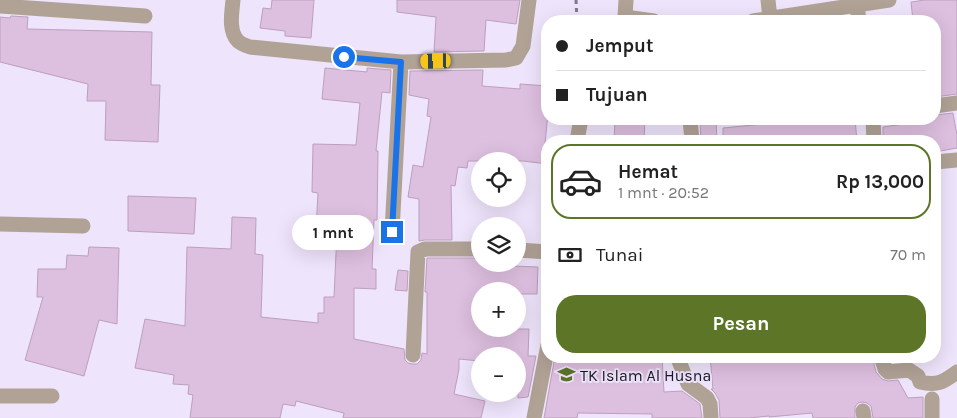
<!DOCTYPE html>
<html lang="id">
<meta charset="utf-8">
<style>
body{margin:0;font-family:Karla,sans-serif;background:#f2f2f2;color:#222;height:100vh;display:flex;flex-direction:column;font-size:19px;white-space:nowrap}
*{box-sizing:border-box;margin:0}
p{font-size:16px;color:#767676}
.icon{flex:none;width:28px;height:28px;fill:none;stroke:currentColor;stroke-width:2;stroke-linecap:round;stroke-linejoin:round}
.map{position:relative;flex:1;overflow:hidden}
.side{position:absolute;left:541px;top:135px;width:400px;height:228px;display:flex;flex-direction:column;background:#fff;border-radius:20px;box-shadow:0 5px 20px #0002}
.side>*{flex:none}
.hud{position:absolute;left:541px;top:15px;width:400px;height:110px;border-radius:20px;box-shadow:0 5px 20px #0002;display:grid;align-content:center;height:110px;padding:0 15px;background:#fff}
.tools{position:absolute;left:471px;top:152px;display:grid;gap:10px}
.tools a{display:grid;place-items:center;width:55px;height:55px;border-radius:50%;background:#fff;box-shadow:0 5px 20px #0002;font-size:25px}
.end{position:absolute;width:22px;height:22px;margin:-11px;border:6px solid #1a73e8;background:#fff;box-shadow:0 0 0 2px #fff}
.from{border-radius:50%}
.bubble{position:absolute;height:35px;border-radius:18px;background:#fff;box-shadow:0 5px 20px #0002;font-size:16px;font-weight:700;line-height:35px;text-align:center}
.car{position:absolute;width:15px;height:30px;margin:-15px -8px;border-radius:6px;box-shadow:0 0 4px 1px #0007;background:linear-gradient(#f5c518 24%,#345 0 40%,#f5c518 0 76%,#345 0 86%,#f5c518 0)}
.hud b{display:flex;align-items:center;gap:18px;height:48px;font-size:19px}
.hud b+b{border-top:1px solid #e0e0e0}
.hud i{width:12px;height:12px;background:#222}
ul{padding:9px 0 0;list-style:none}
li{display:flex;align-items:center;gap:15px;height:75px;margin:0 10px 8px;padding:0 5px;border:2px solid transparent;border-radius:20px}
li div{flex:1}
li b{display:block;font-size:19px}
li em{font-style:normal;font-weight:700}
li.active{border-color:#5d7527}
li>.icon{width:45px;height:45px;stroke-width:1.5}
.pay{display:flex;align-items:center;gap:12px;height:55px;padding:0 15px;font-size:19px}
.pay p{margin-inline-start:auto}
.button{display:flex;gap:10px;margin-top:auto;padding:10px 15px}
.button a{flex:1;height:58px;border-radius:20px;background:#5d7527;color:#fff;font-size:20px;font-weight:700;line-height:58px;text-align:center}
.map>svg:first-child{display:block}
.building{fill:#ddbfdf;stroke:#bd9fbe}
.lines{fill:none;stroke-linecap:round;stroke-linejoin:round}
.path{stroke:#827a8c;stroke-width:3;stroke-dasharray:4 4;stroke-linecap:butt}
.minor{stroke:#b1a296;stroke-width:15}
.route{stroke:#1a73e8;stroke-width:6}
.labels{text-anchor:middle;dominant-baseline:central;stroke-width:4;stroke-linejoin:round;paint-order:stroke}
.poi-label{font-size:16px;fill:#1c1624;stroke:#eee4fb;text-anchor:start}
</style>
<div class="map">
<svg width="957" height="418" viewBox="0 0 957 418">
<rect width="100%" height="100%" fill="#eee4fb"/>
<path class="building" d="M272,0h42l-3,38 -26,-2v-5l-25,-3 3,-20 8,1z
M397,0h123l-4,24 -30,-4 -2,31 -50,1 2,-35 -39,-5z
M925,0h32v94l-22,3v-76h-22l-2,-19z
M11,16l17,1 -1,12 125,3 -1,53h9l-2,57 -53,-2 1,-39h-19l1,-17 -88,-22v-45l10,1z
M325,68l42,4v-4l24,2 -1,23 -8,-1 -6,59h2l-1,69h-3l-2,49h4v20l-22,-1v51l50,10 1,11 3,3 4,1h5l4,-4 1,-7 5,1v-62h-2l2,-34h53v6h7v1l51,2 -1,27h-19v-3h-38v38h49l-1,27h8l-8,41 -10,1v-42h-38v5l-21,-2v10l-5,25 31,7 -4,17h-138l1,-5 -48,-12 -1,5 -12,-2 -3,14h-90l3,-23 -5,-1 1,-9 -16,-1 1,-9 -39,-7 10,-49 40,7 2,-79 44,2 1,-32 24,1 -1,36 8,1 -2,62 57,6v-10h6v-16h10l3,-66 -21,-1 2,-37 -6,-1 1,-48 43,1 4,-42 -38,-4z
M483,70l-1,16 38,3v-5l28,2v27l-3,31h3v20l-25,-3h-55l-1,7 -9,-1 -3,19 -4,-1 1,55h-27l-6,1v-42l-11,-2 5,-32 10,2 8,-50 -4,-1 2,-17 -20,-4 1,-24z
M953,113l4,22v13l-22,4v-11h-52v-14l21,-3 -1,-5h32v-4z
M615,119h30l-1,22h-30z
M785,119h70l2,22h-134v-13l62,-6z
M716,120l1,21h-16l-1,-20z
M128,196l68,2 -2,36 -66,-3z
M89,247l30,1 -2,76 -18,-4 -15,56 -59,-16 18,-63h-6l1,-28h28l1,-14 21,1z
M398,270l10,1 -1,20 -12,-1z
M555,356h107l2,36 18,-1 18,13 2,14h-50v-4l-74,-1 -1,5h-33z
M710,356h162l4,16 6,7 6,2 10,-1 10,18 15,-1v21h-50l-2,-12 -4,-3 -5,-1 -4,1 -3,4v11h-42l-1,-5 -43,4v-1l-20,2h-29l-1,-18 -4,-7 -4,-4h2z"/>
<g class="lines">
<path class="path" d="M576,0l1,21"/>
<path class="minor" d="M233,0c-1,12 -5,31 5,41 3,3 9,5 12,6l151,15 105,-2 10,-2 7,-12 6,-46
M626,0l-1,17 29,4
M768,0l2,19
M857,5l2,16
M0,6l145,10
M753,21l136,-21
M935,106l22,-3
M690,119l2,22
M873,119l1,22
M577,141l3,-17 2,-5
M935,162l22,-2
M0,224l83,2
M392,232l9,-170
M518,250l30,2
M413,355l5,-103 7,-3h55
M677,356l11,28 19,14 3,6 1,14
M881,356l4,13 3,3 21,-2 9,6 2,6c18,4 23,0 37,-10
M0,396h52
M932,399v19
M863,411l1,7
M534,418l14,-73"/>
</g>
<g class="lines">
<path class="route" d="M344,57l57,5 -9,170"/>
</g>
<defs>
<symbol id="school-bare" viewBox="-9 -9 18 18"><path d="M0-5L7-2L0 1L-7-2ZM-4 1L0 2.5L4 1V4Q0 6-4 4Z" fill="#5d7527" stroke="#eee4fb" stroke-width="2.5" paint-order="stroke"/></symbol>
</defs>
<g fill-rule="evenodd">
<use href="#school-bare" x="554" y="362" width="25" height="25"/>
</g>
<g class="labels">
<g class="poi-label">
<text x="580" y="375">TK Islam Al Husna</text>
</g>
</g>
</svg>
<div class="tools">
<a><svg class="icon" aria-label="locate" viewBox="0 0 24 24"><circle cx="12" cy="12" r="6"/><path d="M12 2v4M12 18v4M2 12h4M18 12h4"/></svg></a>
<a><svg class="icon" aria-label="layers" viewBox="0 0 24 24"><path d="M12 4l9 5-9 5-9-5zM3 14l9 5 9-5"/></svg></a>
<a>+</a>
<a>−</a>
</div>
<i class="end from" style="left:344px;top:57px"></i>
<i class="end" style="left:392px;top:232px"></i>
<div class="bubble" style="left:292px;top:215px;width:82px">1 mnt</div>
<i class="car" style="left:436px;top:61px;rotate:268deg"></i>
<div class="hud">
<b><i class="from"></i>Jemput</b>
<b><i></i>Tujuan</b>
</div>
<section class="side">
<ul>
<li class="active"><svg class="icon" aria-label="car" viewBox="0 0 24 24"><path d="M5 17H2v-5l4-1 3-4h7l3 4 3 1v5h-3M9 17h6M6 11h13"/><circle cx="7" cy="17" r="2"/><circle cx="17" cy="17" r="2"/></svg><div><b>Hemat</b><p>1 mnt · 20:52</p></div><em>Rp 13,000</em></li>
</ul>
<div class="pay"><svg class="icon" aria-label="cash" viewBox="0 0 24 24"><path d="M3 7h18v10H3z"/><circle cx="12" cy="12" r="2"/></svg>Tunai<p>70 m</p></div>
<div class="button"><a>Pesan</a></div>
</section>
</div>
